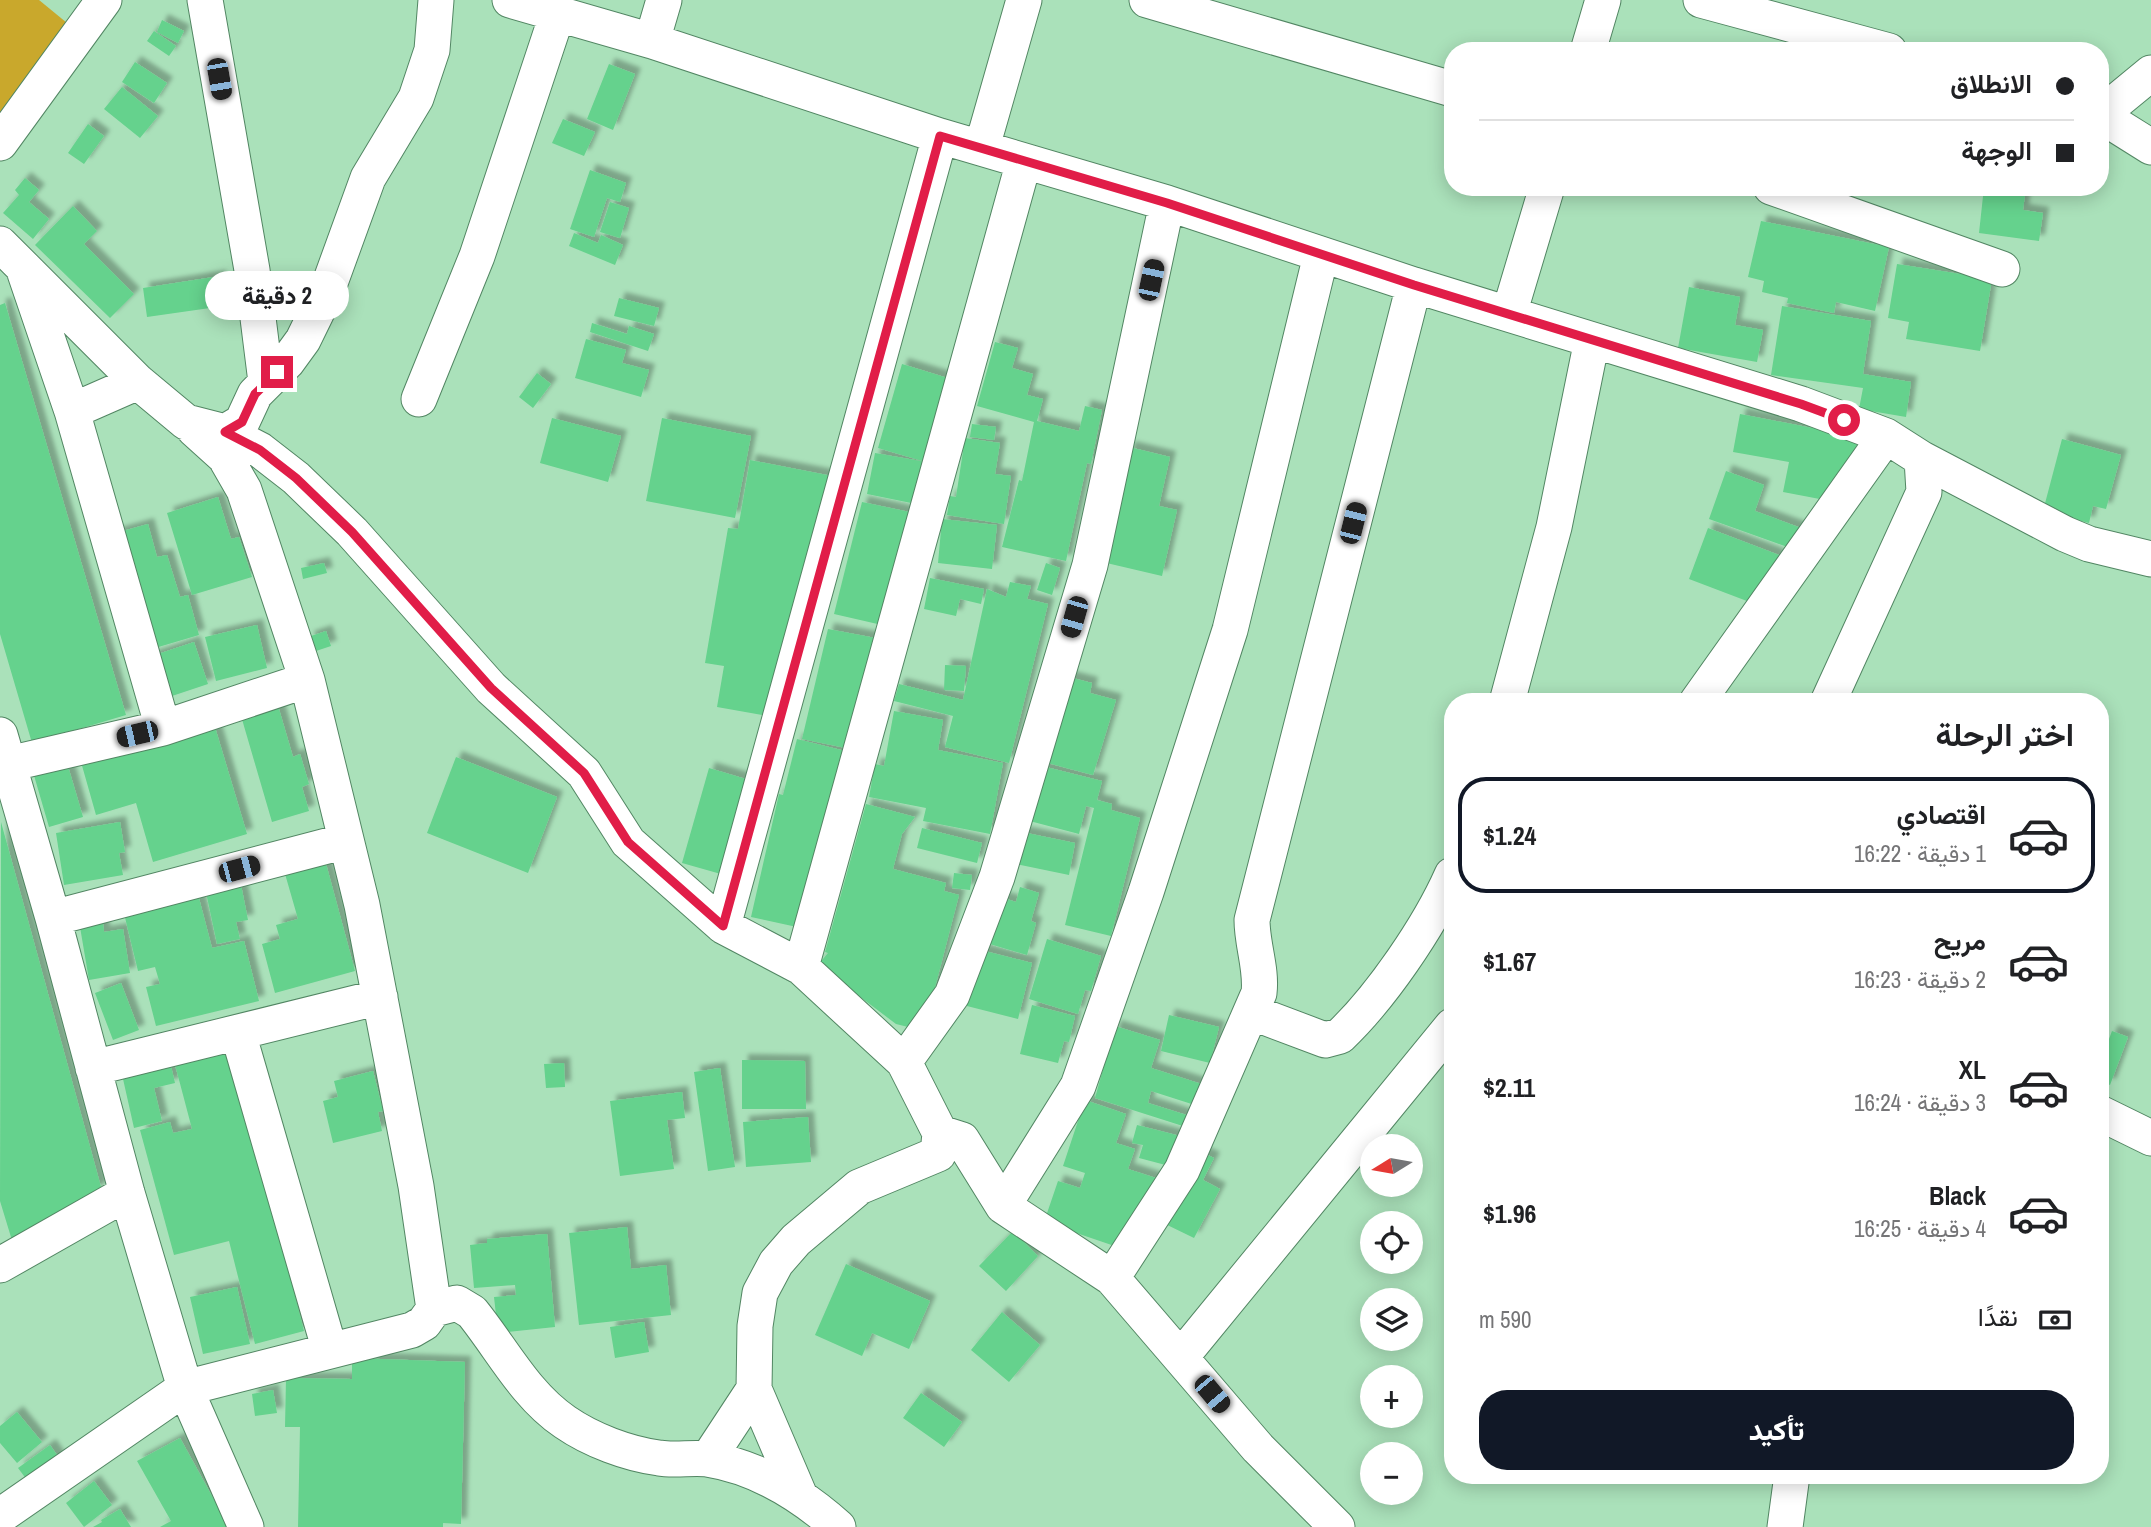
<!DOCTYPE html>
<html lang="ar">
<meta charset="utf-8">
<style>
body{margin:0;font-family:"Archivo Narrow",Vazirmatn,sans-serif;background:#f2f2f2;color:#202124;direction:rtl;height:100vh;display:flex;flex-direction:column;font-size:26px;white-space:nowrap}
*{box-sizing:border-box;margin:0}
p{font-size:23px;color:#757577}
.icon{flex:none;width:38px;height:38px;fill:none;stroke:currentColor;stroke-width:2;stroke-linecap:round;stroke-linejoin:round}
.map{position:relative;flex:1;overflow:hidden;direction:ltr}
.panel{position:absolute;left:1444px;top:693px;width:665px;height:791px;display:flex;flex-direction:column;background:#fff;border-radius:28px;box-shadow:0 4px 18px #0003;direction:rtl}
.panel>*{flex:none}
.guide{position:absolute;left:1444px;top:42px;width:665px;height:154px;border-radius:28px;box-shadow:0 4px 18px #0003;direction:rtl;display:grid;align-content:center;height:154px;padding:0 35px;background:#fff}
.needle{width:46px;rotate:259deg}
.controls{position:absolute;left:1360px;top:1134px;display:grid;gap:14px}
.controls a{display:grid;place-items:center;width:63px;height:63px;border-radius:50%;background:#fff;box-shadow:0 4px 18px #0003;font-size:35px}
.end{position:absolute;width:32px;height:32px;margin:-16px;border:9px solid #e11d48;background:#fff;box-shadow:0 0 0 4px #fff}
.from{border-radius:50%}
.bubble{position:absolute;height:49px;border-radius:24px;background:#fff;box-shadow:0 4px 18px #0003;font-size:23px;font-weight:800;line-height:49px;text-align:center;direction:rtl}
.car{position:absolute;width:21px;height:42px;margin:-21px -10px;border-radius:9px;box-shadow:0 0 5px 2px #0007;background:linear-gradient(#222 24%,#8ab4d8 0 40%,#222 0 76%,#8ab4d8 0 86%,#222 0)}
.guide b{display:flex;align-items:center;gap:24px;height:66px;font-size:26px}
.guide b+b{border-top:2px solid #e0e0e0}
.guide i{width:18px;height:18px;background:#202124}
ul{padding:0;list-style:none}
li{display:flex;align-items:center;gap:21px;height:116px;margin:0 14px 10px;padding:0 21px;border:4px solid transparent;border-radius:28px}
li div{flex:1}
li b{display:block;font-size:26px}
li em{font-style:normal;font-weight:800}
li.selected{border-color:#111827}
li>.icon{width:63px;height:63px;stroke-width:1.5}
h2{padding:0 35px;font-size:32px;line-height:84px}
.pay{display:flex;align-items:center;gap:18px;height:77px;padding:0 35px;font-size:26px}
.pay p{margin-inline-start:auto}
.cta{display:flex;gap:14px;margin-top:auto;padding:14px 35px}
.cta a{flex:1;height:80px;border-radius:28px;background:#111827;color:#fff;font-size:28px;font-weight:800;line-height:80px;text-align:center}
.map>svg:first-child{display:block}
.green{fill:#c9a82c}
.building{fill:#65d28d;filter:url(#shadow)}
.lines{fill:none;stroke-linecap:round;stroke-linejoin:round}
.minor-casing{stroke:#528663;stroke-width:37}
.minor{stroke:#fff;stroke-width:35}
.route{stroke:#e11d48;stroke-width:9}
</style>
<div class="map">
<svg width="2151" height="1527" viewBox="0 0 2151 1527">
<defs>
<filter id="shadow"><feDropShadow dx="6" dy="-6" stdDeviation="2" flood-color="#0004"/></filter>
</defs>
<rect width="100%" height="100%" fill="#aae1ba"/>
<path class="green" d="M0,0h39l39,32 -78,99z"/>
<path class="building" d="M162,20l22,11 -6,12 -21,-11z
M154,31l22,15 -7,10 -22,-15z
M135,62l32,21 -13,20 -32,-21z
M609,64l26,10 -22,56 -26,-11z
M122,87l36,29 -18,22 -36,-29z
M563,119l32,13 -11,24 -32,-13z
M88,124l16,12 -20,28 -16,-11z
M590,170l36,13 -6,19 -13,-4 -13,39 -24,-8z
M25,178l14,12 -10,12 20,17 -16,20 -30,-26 16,-18 -4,-5z
M1984,187h42l-3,23 20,3 -4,28 -60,-8z
M610,202l19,6 -9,30 -20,-6z
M73,206l24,25 -13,13 50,50 -24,24 -75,-73z
M1761,221l128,26 -14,64 -39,-9 -2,11 -47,-10 1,-5 -26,-6 2,-11 -16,-4z
M574,233l24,10 3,-8 22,10 -8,20 -46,-19z
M1897,264l95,15 -12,72 -74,-12 3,-17 -21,-4z
M220,276l4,30 -77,11 -4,-29z
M1689,287l51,10 -5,28 28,5 -6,32 -79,-14z
M619,298l40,10 -5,18 -40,-10z
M5,303l121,412 -94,28 -32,-109v-329z
M1782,306l89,15 -8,53 48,8 -5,35 -47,-8 4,-21 -92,-13z
M592,323l35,11 2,-8 25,8 -6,17 -58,-19z
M586,339l40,11 -4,13 27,7 -8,27 -66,-19z
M995,342l23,6 -6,20 21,6 -6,21 16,4 -6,22 42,10 6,-25 17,4 -11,54 -4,-1 -21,98 -64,-14 17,-67 3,1 12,-59 -57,-16z
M902,364l52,16 -33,125 -54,-11 8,-41 51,9 -48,-14z
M537,373l14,11 -18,24 -14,-11z
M1740,414l118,23 -12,67 -63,-12 6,-30 -56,-10z
M552,418l69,18 -13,46 -68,-19z
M662,418l89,18 -16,82 -89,-17z
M972,424l24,3 -2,13 -24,-3z
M965,438l35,5 -5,31 16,2 -7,48 -57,-9 3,-19 6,1z
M2062,439l59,16 -15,54 -13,-3 -4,17 -46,-12z
M1129,447l41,10 -11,49 18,4 -15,66 -64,-15z
M750,460l82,16 -64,240 -51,-9 7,-41 -19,-3 23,-135 10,1z
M1726,471l38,14 -9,26 46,17 -8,21 -84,-30z
M218,497l13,42 8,-2 13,40 -60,18 -25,-82z
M862,502l57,12 -24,114 -61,-14z
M942,519l55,6 -5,44 -54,-6z
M148,524l9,33 10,-2 13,42 8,-2 11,40 -54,16 -33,-117z
M1708,528l71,27 -19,51 -71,-27z
M324,563l3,10 -24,6 -2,-11z
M1046,563l14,5 -8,27 -15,-5z
M930,578l54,11 -3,15 -21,-5 -4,17 -32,-7z
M1010,582l21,4 -4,13 21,5 -39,159 -64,-16 8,-31 -59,-15 5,-17 64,16 24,-111 19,8z
M257,625l10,43 -51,13 -11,-44z
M828,629l58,11 -30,110 -54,-11z
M326,631l5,15 -18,6 -5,-15z
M194,642l14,42 -48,16 -14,-42z
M945,665l21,1 -2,25 -20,-1z
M1061,675l31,8 -2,10 26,7 -23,75 -53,-14z
M276,699l17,58 7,-3 9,30 -7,3 7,24 -37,11 -33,-113z
M894,711l49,9 -5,30 65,13 -13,71 -67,-13 3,-13 -57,-11 6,-33 9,2z
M211,714l36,120 -94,28 -17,-59 -40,12 -17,-60z
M797,739l56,14 -47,176 -55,-12 28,-123 4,1z
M456,757l101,40 -29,76 -101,-40z
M67,763l16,54 -34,10 -16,-55z
M1042,766l60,15 -5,19 15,4 -1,6 29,8 -29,118 -46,-11 29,-117 -8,-2 -7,28 -57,-15z
M709,768l60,18 -27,94 -60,-17z
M866,804l49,13 -13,17 -9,35 53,14 -2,8 15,4 -28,108 -19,25 -16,-4 -78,-59 10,-12 -3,-1z
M1,822l100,365 -87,60 -14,-46z
M120,822l5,30 -6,1 4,22 -59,10 -8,-52z
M922,828l60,15 -5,20 -60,-15z
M1017,831l58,12 -6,32 -58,-12z
M322,849l33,122 -80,22 -13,-49 18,-5 -4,-14 22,-6 -17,-59z
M954,873l18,2 -2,15 -18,-2z
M239,875l9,45 -12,2 4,17 -23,5 -13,-61z
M195,883l17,65 32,-7 15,60 -103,25 -10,-39 14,-3 -5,-17 -17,4 -17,-70z
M1020,887l19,6 -8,28 5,2 -9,32 -44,-13 14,-46 19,6z
M103,923l1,9 19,-3 7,44 -41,7 -9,-53z
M1047,939l54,17 -10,35 -6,-1 -7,24 -49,-15z
M977,949l55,14 -14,56 -55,-14z
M121,983l18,47 -26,10 -18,-47z
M1032,1005l43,11 -6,26 -5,-1 -6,22 -38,-9z
M1169,1015l50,12 -9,36 -49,-12z
M1115,1026l45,14 -9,28 60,19 -7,21 -53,-17 -3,12 45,14 -4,11 -94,-30z
M2112,1031l16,6 -18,48 -10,-4v-18z
M231,1042l73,289 -49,13 -26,-103 -55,14 -34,-125 30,-8 3,11 19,-4 -19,-72z
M169,1058l6,25 -21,5 8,33 -28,7 -13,-58z
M742,1060l63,1 1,48h-64z
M564,1063l1,24 -19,1 -2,-24z
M720,1068l15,99 -27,4 -14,-99z
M373,1071l10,40 -5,1 4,19 -49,12 -10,-42 15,-4 -4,-16z
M682,1092l3,26 -18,2 7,49 -54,7 -10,-75z
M1085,1100l41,14 -10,29 19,6 -7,20 34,11 -24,74 -94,-32 14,-41 22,7 5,-15 -22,-7z
M808,1117l3,45 -65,5 -3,-45z
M1137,1125l47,12 -7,31 -38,-10 4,-13 -11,-2z
M1193,1148l21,10 -11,22 17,9 -26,49 -35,-17z
M627,1227l4,42 35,-4 5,50 -92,10 -10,-92z
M1013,1231l25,25 -32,35 -27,-25z
M547,1234l8,93 -57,6 -4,-36 22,-2 -1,-10 -41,3 -4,-43 17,-2v-4z
M846,1264l84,37 -21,48 -37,-16 -10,23 -47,-21z
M237,1287l13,57 -47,10 -13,-57z
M1002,1312l38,33 -31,37 -38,-32z
M644,1322l5,30 -34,6 -5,-31z
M352,1358l113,4 -4,162 -18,-1v4h-145l2,-100h-15l1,-49 66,1z
M273,1390l4,23 -22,3 -3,-22z
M921,1393l41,29 -18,25 -41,-29z
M17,1412l25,30 -25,21 -17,-20v-17z
M180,1438l49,89h-69l11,-6 -34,-60z
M50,1445l14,20 -31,23 -15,-20z
M94,1481l18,24 -28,22 -18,-24z
M120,1509l11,18h-38l9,-5 -1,-2z"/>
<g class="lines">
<defs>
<path id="minor" d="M205,0l47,270 14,112
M510,0l142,41 288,95 227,67 247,82 387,119 85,32 36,23 143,75 24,10 62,15
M1147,0l305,89
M1701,0l188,51
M652,41l12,-41
M1588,51l15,-51
M2100,115l51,-42
M2100,115l51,32
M0,143l104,-143
M982,147l42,-147
M1771,187l231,82
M0,244l138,138 48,40 39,10 35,18 36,28 56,54 139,156 93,85 44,69 95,84 78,41 103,95 36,71 22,7 41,66 109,72 146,170 79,79
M25,273l47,138 91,317
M1509,314l38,-127
M419,399l58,-143 80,-241
M72,411l66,-29
M225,432l17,-10 13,-28 32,-32 16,-22 24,-49 41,-113 48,-80 16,-48 4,-50
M1507,702l47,-175 38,-187
M1697,702l189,-266
M1828,702l96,-210 -2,-33
M0,735l53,183 74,275 58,195 61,139
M0,766l163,-38 144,-48
M53,918l293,-77
M723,926l217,-790
M801,967l223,-806
M1251,1012l74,28 15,-4c41,-39 89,-109 112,-161
M238,1033l92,318
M904,1062l48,-67 45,-118 93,-312 77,-362
M93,1068l287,-71
M2100,1113l51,25
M1003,1206l75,-120 68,-194 84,-262 91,-375
M0,1265l127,-72
M1112,1278l70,-108 77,-177c3,-24 -7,-48 -7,-73l162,-635
M434,1309l23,-6 15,9c30,37 53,83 93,110 26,18 63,32 94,36 16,3 33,-1 48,1 51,8 94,35 131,68
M1181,1357l271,-331
M754,1389l45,105
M708,1459l46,-70 1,-63 5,-33 16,-30 20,-23 63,-53 79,-33 2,-21
M0,1516l185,-128 227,-58 12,-7 10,-14 -18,-123 -54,-281 -55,-225 -63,-190 -19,-33 -31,-28
M1785,1527l7,-52"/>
</defs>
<use href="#minor" class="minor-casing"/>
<use href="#minor" class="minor"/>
</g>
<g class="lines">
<path class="route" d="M277,372l-22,22 -13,28 -17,10 35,18 36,28 56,54 139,156 93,85 44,69 95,84 217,-790 227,67 247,82 387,119 43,16"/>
</g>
</svg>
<div class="controls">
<a><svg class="needle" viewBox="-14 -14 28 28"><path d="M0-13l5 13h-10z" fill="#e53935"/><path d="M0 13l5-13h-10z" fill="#757577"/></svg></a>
<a><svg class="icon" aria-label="locate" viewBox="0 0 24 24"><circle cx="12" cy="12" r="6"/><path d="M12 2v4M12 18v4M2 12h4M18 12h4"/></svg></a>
<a><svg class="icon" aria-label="layers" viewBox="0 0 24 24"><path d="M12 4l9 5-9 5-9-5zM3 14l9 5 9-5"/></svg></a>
<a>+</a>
<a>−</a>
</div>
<i class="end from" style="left:1844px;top:420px"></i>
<i class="end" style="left:277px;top:372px"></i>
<div class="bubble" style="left:205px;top:271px;width:144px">2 دقيقة</div>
<i class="car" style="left:219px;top:79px;rotate:170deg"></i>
<i class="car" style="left:1151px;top:280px;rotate:12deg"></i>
<i class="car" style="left:1353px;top:523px;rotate:14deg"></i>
<i class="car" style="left:1074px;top:617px;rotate:196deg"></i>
<i class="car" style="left:137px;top:734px;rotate:257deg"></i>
<i class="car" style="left:239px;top:869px;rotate:75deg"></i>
<i class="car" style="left:1212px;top:1394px;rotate:140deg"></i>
<div class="guide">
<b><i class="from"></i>الانطلاق</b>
<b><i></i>الوجهة</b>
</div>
<section class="panel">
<h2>اختر الرحلة</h2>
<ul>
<li class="selected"><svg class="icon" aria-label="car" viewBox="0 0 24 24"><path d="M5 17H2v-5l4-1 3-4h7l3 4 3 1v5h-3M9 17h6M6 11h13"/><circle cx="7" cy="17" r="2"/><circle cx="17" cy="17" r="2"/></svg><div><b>اقتصادي</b><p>1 دقيقة · 16:22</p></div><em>$1.24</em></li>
<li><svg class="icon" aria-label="car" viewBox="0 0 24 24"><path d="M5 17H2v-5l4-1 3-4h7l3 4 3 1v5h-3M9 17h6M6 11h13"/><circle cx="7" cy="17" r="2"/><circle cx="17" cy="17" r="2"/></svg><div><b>مريح</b><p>2 دقيقة · 16:23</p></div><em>$1.67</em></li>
<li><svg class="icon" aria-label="car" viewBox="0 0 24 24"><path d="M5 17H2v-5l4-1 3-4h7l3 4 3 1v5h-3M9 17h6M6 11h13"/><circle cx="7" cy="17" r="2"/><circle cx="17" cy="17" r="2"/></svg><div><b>XL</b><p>3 دقيقة · 16:24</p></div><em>$2.11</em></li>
<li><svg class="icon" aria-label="car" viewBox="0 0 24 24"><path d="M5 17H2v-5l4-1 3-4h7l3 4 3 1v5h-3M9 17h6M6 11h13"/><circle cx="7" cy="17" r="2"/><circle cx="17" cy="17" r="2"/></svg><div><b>Black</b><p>4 دقيقة · 16:25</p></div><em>$1.96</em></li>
</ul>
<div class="pay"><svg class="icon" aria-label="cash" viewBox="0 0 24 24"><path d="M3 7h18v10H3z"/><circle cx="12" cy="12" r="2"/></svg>نقدًا<p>590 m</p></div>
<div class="cta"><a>تأكيد</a></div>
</section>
</div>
